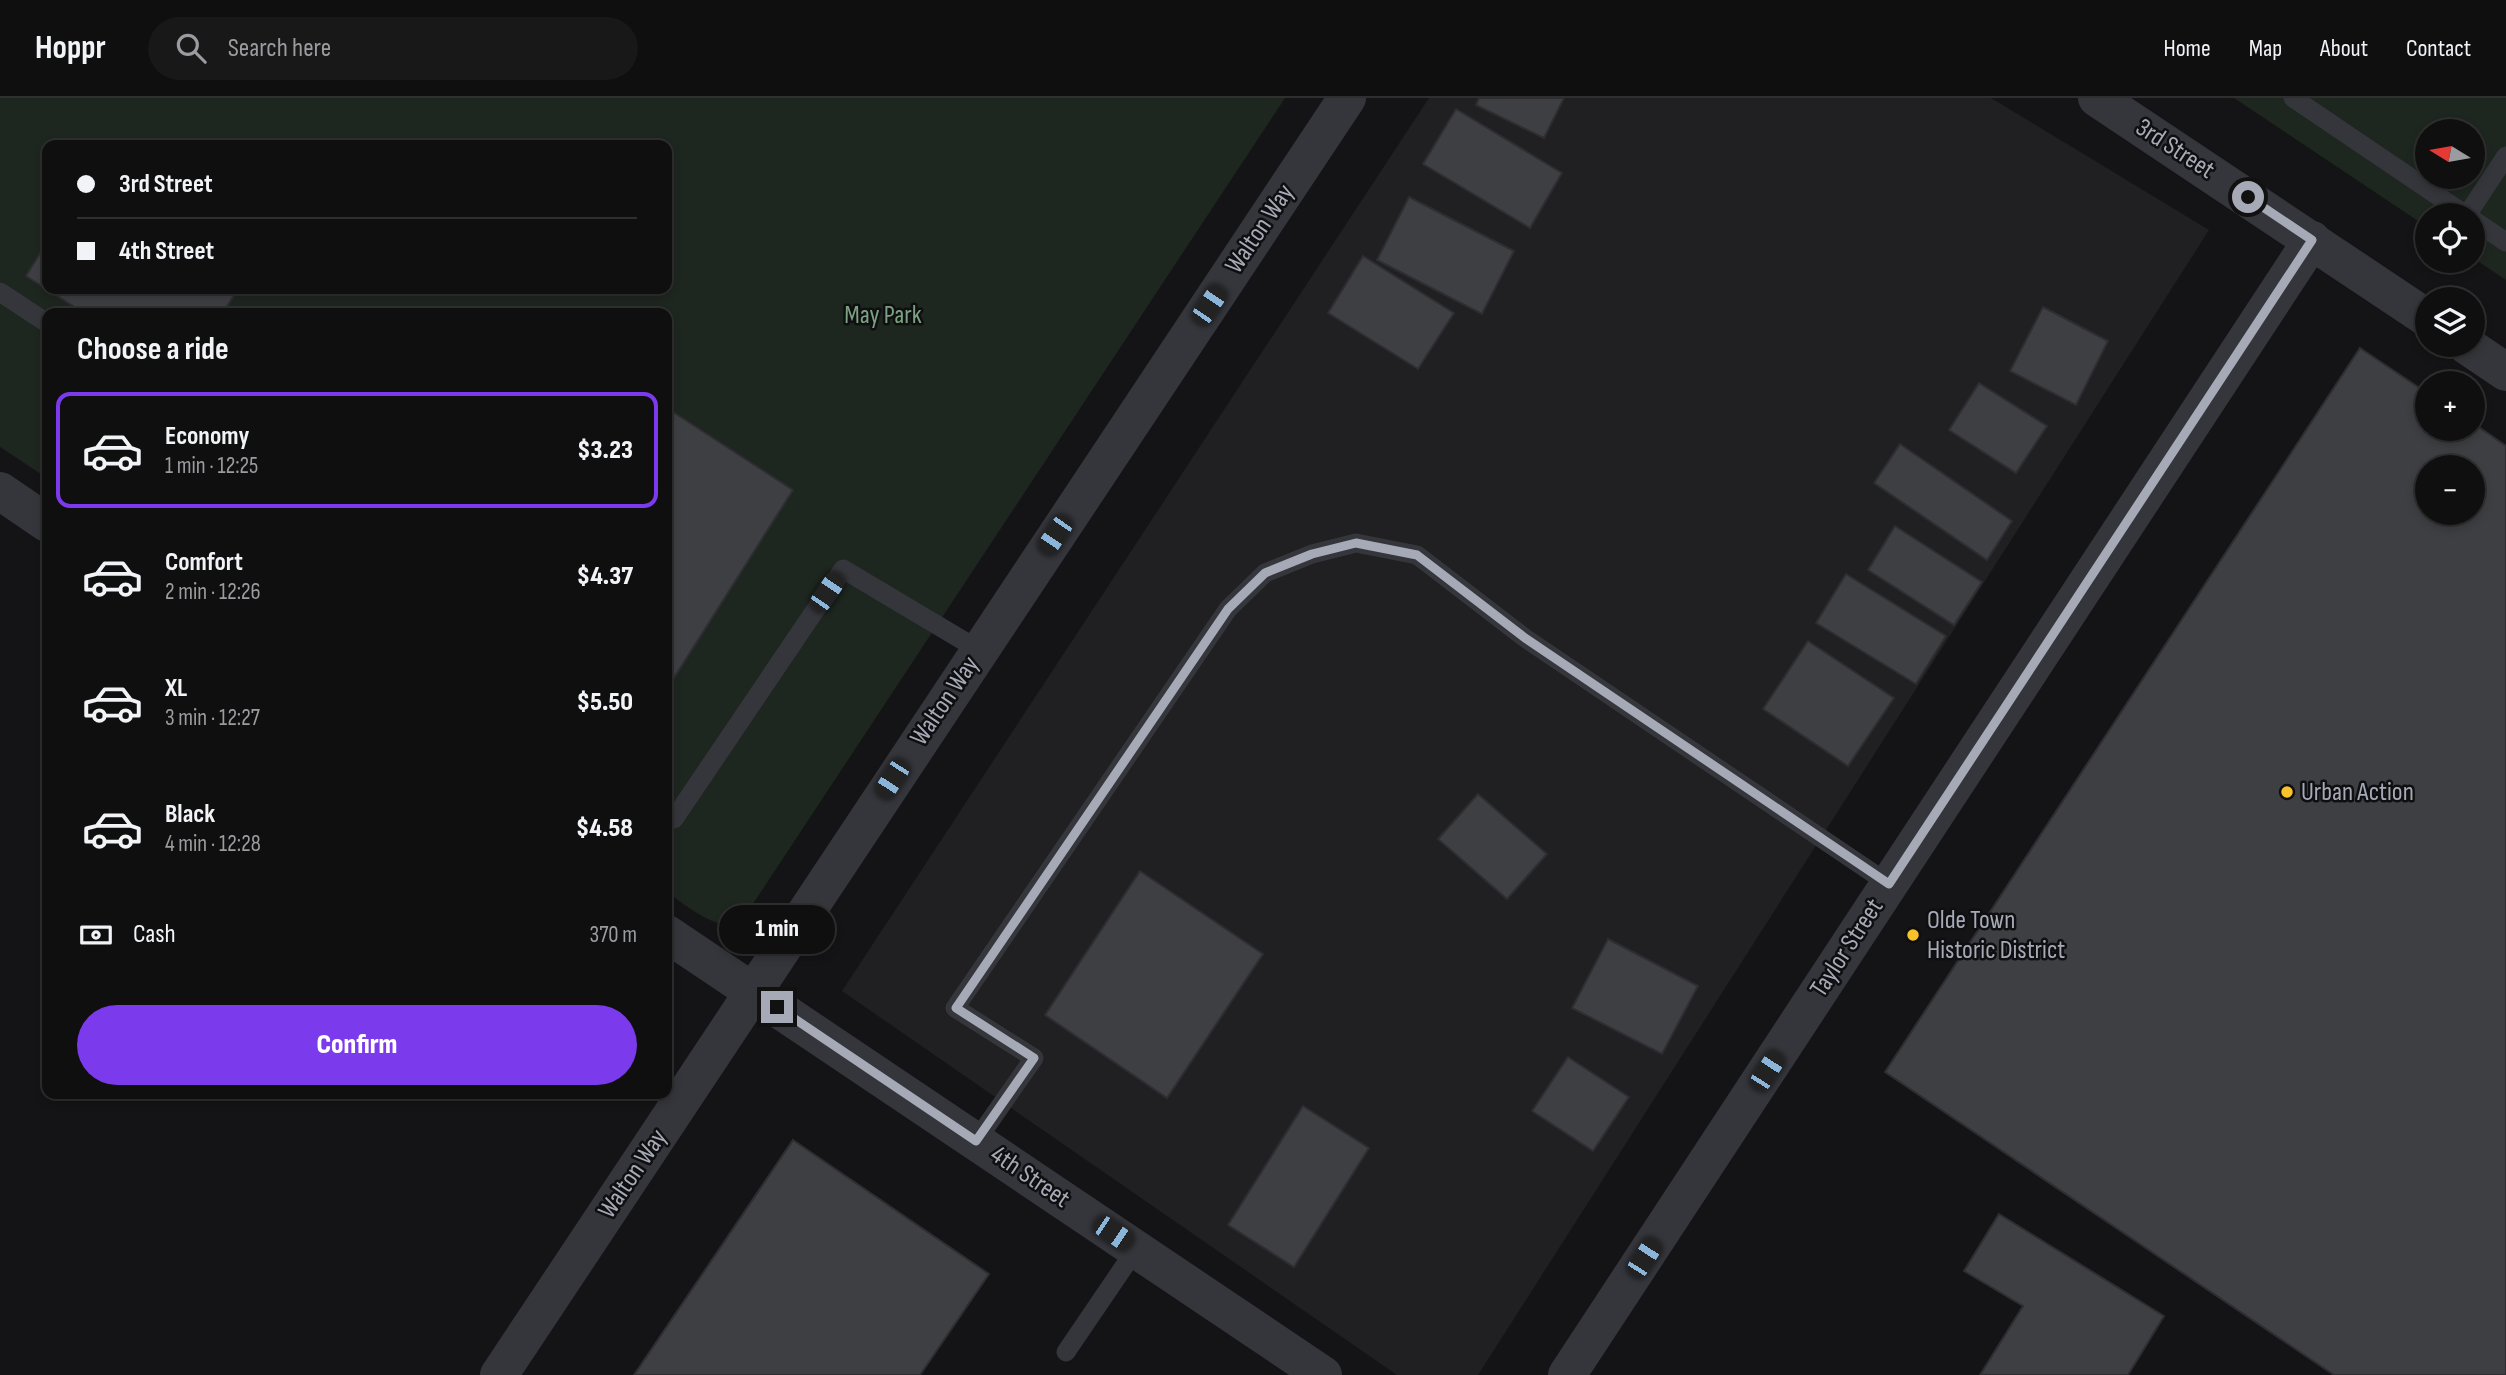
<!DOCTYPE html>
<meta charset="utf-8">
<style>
body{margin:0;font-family:"Sofia Sans Condensed",sans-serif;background:#181819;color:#f1f3f6;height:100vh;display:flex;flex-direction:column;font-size:26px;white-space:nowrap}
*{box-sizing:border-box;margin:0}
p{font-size:23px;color:#9b9c9f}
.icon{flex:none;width:38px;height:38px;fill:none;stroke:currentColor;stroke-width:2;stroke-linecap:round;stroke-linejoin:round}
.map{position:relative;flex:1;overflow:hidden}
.details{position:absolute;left:42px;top:210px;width:630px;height:791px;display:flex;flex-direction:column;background:#0f0f10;border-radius:14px;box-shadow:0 4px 10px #0003,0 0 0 2px #2f2f30}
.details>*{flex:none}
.banner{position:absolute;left:42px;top:42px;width:630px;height:154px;border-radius:14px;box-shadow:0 4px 10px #0003,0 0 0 2px #2f2f30;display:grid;align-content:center;height:154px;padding:0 35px;background:#0f0f10}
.needle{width:46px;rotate:281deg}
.controls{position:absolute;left:2415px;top:21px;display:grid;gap:14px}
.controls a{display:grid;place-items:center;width:70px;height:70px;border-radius:50%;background:#0f0f10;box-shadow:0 4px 10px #0003,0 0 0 2px #2f2f30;font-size:35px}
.end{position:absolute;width:32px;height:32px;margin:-16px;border:9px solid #a6aab7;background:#111;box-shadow:0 0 0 4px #111}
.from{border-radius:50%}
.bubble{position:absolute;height:49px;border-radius:24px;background:#0f0f10;box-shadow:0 4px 10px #0003,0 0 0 2px #2f2f30;font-size:23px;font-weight:800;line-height:49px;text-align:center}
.car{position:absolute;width:21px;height:42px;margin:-21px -10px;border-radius:9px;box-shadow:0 0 5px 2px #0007;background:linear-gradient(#222 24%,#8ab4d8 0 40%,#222 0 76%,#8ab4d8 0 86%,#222 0)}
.banner b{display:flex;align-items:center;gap:24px;height:66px;font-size:26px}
.banner b+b{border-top:2px solid #2f2f30}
.banner i{width:18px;height:18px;background:#f1f3f6}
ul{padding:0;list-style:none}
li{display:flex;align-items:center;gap:21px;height:116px;margin:0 14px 10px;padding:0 21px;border:4px solid transparent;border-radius:14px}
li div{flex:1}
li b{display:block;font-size:26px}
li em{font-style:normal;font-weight:800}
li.selected{border-color:#7c3aed}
li>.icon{width:63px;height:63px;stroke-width:1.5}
h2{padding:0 35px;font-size:32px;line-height:84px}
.pay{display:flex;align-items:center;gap:18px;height:77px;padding:0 35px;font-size:26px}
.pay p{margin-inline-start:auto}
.primary-button{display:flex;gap:14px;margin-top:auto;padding:14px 35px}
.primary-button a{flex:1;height:80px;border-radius:42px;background:#7c3aed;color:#fff;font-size:28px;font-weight:800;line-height:80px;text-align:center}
header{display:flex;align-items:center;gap:42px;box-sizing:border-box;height:98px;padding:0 35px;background:#0f0f10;border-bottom:2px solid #2f2f30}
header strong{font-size:33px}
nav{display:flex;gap:38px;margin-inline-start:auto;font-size:24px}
.search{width:490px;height:63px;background:#181819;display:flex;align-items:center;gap:18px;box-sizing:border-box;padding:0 24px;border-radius:38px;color:#9b9c9f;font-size:26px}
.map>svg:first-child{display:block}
.built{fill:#202023}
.green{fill:#1e2620;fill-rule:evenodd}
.building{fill:#3e3f43;stroke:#2e2e32;stroke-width:2;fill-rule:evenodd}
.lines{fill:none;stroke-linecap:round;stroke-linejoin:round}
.lane{stroke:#35363b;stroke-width:19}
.street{stroke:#35363b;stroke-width:38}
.route{stroke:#a6aab7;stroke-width:9}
.poi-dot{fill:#f9c12a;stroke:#0f0f11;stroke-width:2.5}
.labels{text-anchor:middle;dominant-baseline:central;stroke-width:5;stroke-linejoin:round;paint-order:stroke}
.street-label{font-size:26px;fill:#a6aab7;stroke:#0f0f11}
.park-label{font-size:26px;fill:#7ca381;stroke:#0f0f11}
.poi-label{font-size:26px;fill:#a6aab7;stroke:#0f0f11;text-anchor:start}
</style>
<header>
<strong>Hoppr</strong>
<div class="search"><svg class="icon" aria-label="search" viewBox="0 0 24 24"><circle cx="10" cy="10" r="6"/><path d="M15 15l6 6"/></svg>Search here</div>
<nav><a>Home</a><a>Map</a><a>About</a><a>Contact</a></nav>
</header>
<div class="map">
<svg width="2506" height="1277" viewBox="0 0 2506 1277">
<rect width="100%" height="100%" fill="#141416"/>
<path class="built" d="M1429,0h562l218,132 -731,1145h-81l-555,-384z"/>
<path class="green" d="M0,0h1285l-546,827c-26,4 -52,-19 -72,-33v-579h-620v165l-47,-31zM47,47h620v144h-620z
M2234,0h272v182l-33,-22v-43h-46v12zM2427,33h46v46h-46z"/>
<path class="building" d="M1479,0h85l-20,40 -68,-33z
M1456,11l106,64 -32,55 -107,-64z
M1409,99l105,54 -32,63 -105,-54z
M47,144v47h191l-15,24h-139l-58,-37z
M1363,158l91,57 -36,56 -90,-56z
M2043,209l65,34 -32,64 -66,-34z
M2360,250l67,45v36h46v-6l33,23v929h-172l-449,-303zM2427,369h46v46h-46z
M1979,285l68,43 -31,47 -67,-43z
M667,310l126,82 -126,199z
M1900,346l112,77 -25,39 -113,-77z
M1895,428l87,56 -28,43 -86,-55z
M1846,476l100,62 -30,48 -100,-61z
M1808,543l86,57 -46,68 -85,-57z
M1478,696l69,60 -40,45 -69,-60z
M1140,773l123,83 -96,144 -122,-83z
M1608,841l90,47 -36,68 -90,-46z
M1568,959l61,40 -36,54 -61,-40z
M1303,1008l66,42 -75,119 -66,-42z
M793,1042l196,134 -69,101h-286z
M1999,1116l165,102 -36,59h-148l43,-69 -59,-35z"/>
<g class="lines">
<path class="lane" d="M2293,0l173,117
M2467,117l39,-59
M2473,122l33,22
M0,194l47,31
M674,721l169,-250 136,81
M976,1043l58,-83 -79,-50 273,-399 37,-36 47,-19 44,-11 61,12 108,83 364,246
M1066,1254l70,-103"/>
<path class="street" d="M2097,0l330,220
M2466,247l40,27
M0,393l47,32
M667,836l656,441
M499,1277l848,-1277
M1567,1277l745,-1135"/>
</g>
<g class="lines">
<path class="route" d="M777,909l199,134 58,-83 -78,-50 272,-399 37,-36 47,-19 44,-11 61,12 108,83 364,246 423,-644 -64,-43"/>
</g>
<g class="poi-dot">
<circle cx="2287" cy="694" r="7"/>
<circle cx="1913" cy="837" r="7"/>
</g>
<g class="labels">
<g class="street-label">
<text transform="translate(2175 51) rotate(33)">3rd Street</text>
<text transform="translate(1260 131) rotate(-56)">Walton Way</text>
<text transform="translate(945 603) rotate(-56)">Walton Way</text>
<text transform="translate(1847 850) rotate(-57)">Taylor Street</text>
<text transform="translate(633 1076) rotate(-56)">Walton Way</text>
<text transform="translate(1030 1079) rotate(34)">4th Street</text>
</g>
<g class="park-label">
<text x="883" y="217">May Park</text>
</g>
<g class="poi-label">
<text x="2301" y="694">Urban Action</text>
<text x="1927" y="822">Olde Town<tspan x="1927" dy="30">Historic District</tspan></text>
</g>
</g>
</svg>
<div class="controls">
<a><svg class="needle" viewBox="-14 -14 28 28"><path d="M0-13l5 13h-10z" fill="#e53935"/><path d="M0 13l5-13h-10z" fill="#9b9c9f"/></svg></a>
<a><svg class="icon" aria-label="locate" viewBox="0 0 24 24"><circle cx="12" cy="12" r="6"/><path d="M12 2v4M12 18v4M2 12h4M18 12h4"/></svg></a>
<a><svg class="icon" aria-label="layers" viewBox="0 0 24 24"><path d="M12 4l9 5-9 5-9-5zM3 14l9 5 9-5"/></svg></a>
<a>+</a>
<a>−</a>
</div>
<i class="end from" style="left:2248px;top:99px"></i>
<i class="end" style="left:777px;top:909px"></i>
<div class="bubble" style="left:719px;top:807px;width:116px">1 min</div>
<i class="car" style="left:1209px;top:207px;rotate:34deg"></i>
<i class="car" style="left:1055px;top:437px;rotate:214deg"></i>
<i class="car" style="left:827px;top:494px;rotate:34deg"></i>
<i class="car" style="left:892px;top:681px;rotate:213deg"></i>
<i class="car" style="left:1767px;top:973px;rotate:33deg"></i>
<i class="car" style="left:1113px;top:1135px;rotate:124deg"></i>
<i class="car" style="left:1644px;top:1160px;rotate:33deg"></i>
<div class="banner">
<b><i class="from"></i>3rd Street</b>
<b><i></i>4th Street</b>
</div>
<section class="details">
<h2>Choose a ride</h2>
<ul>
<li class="selected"><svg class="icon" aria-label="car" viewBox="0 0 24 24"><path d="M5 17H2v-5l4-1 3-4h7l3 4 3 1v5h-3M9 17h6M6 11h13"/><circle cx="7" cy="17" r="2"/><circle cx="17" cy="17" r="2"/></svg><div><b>Economy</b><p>1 min · 12:25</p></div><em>$3.23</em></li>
<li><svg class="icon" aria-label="car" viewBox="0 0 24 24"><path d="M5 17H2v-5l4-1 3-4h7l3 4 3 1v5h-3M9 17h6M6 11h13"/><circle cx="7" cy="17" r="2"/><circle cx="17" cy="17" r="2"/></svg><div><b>Comfort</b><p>2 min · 12:26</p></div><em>$4.37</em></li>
<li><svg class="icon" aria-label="car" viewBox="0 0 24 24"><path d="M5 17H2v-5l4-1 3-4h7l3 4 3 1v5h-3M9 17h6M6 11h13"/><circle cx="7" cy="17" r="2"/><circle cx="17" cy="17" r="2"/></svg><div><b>XL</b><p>3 min · 12:27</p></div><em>$5.50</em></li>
<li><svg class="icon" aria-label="car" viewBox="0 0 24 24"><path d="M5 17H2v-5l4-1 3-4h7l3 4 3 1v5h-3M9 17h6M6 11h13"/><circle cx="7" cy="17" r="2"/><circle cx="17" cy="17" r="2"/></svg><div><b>Black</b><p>4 min · 12:28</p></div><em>$4.58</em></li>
</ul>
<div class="pay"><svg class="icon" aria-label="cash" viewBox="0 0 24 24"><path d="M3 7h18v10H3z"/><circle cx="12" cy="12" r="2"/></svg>Cash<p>370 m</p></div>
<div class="primary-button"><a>Confirm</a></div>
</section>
</div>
